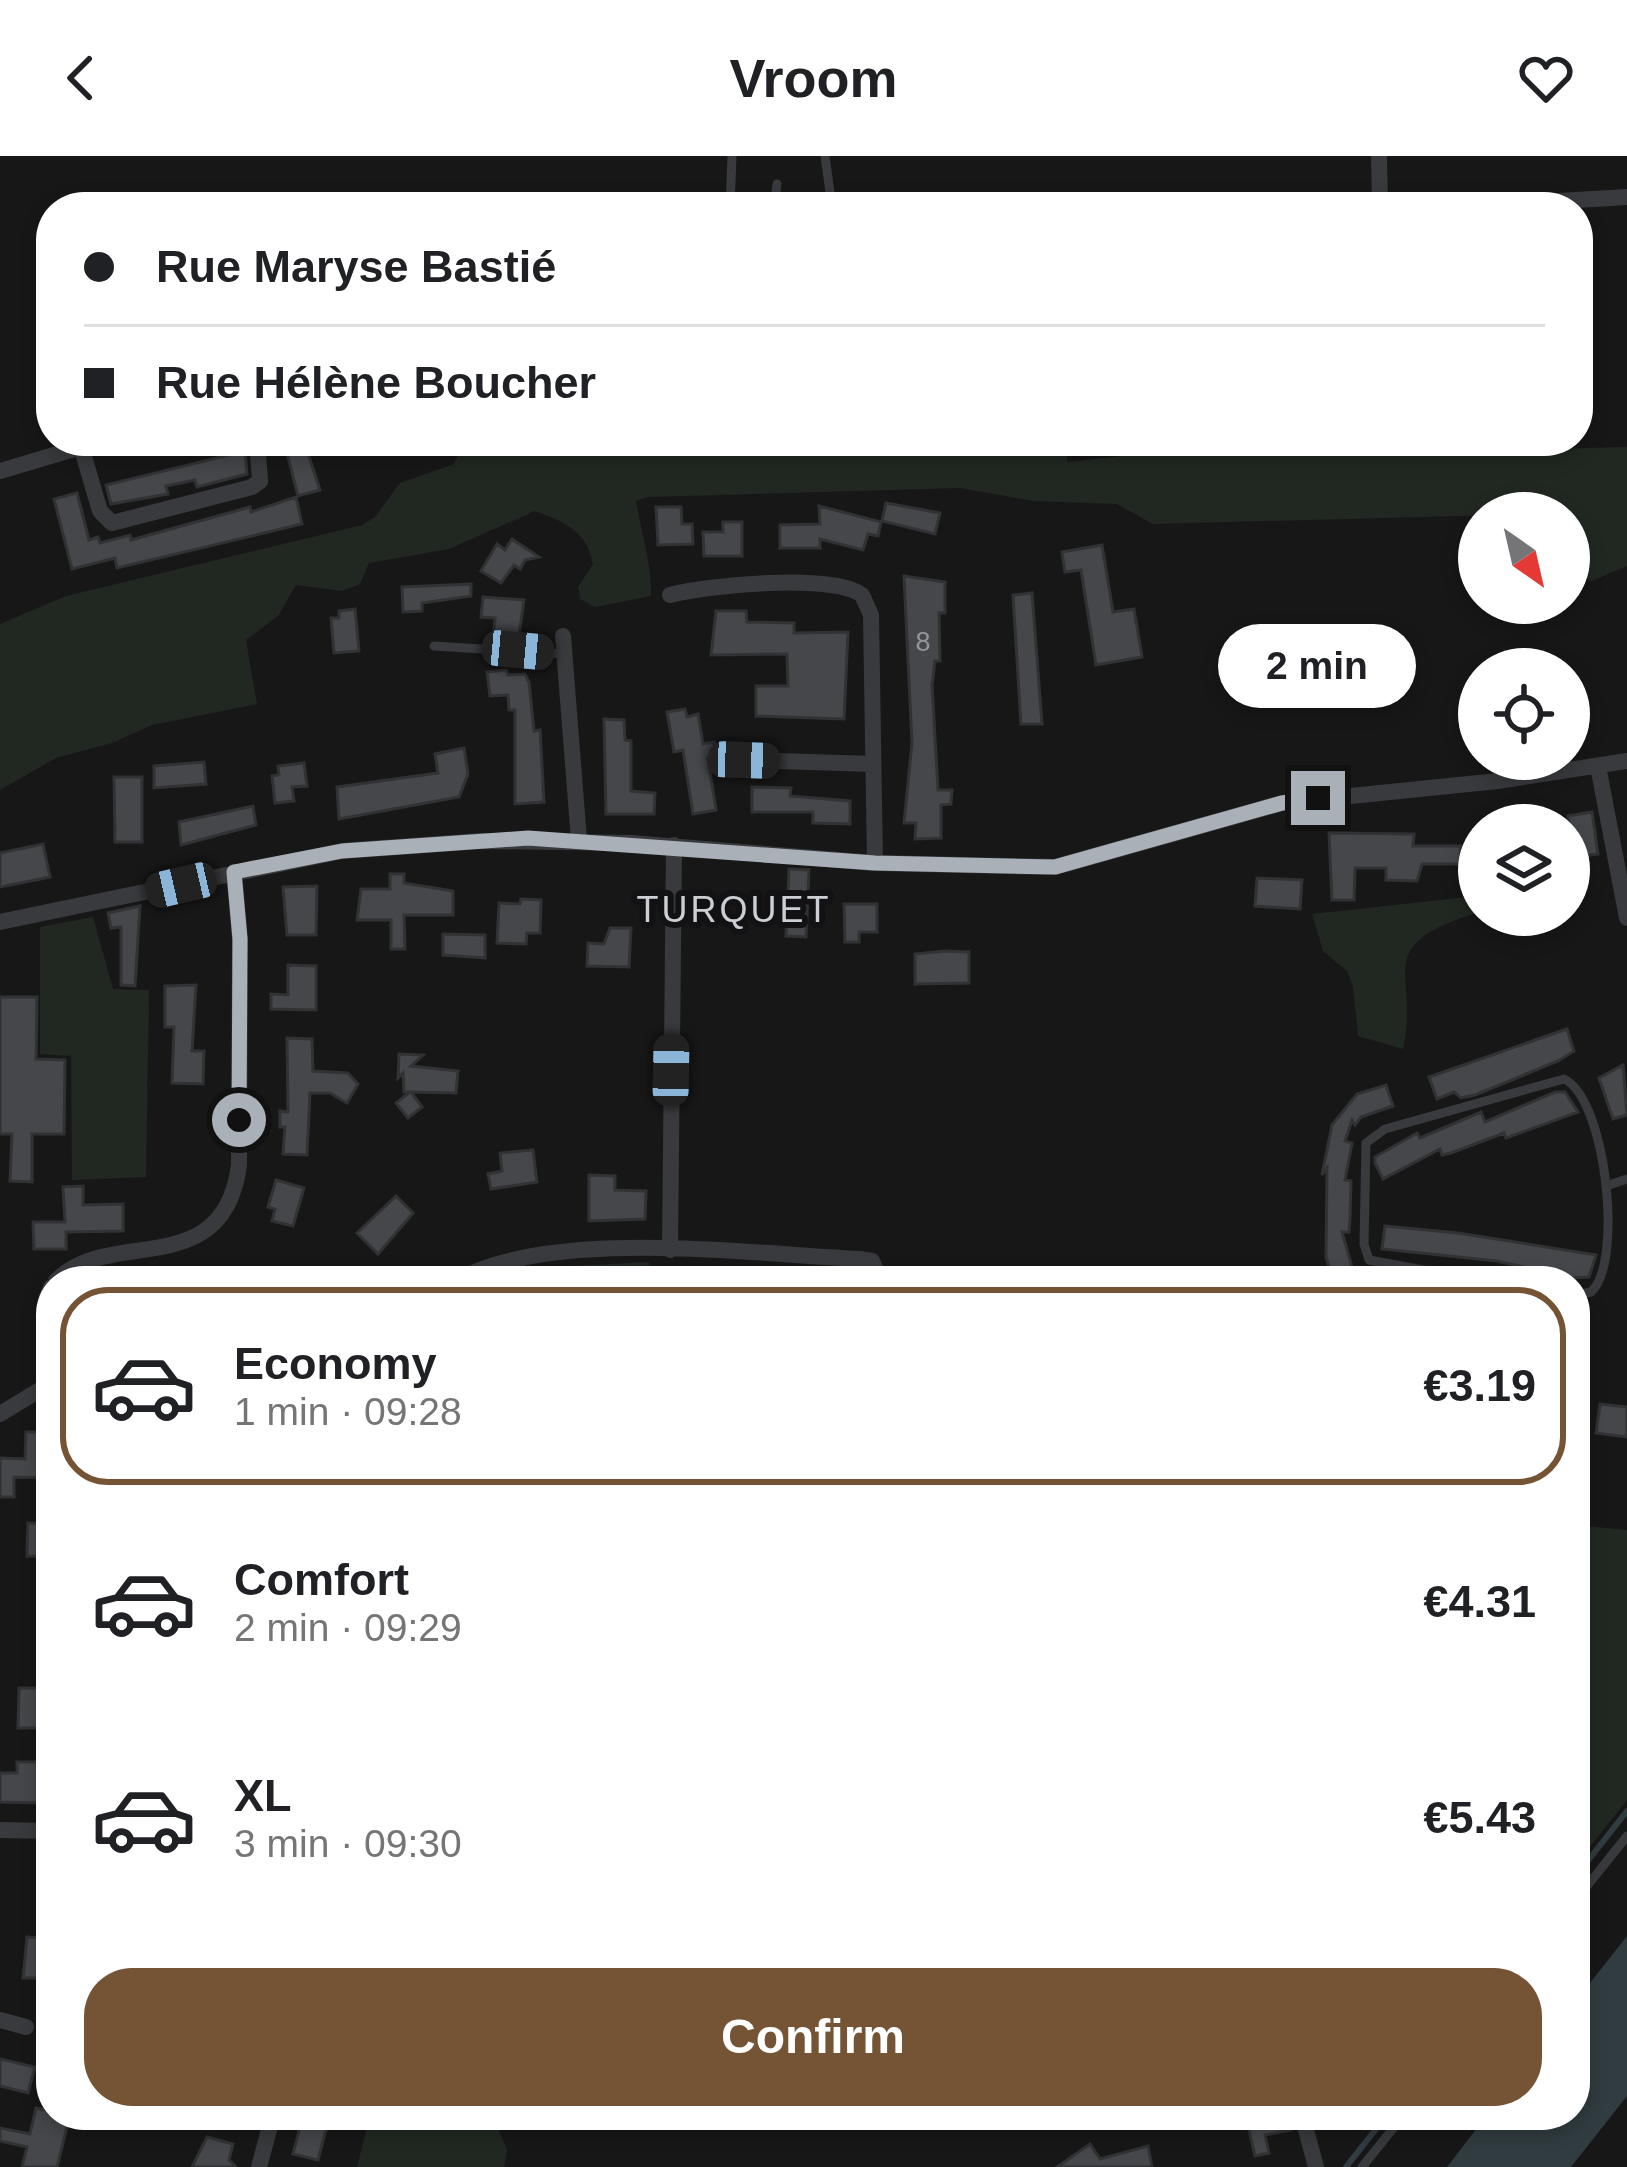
<!DOCTYPE html>
<meta charset="utf-8">
<style>
body{margin:0;font-family:Arial,sans-serif;background:#f6f6f6;color:#202124;height:100vh;display:flex;flex-direction:column;font-size:45px;white-space:nowrap}
*{box-sizing:border-box;margin:0}
p{font-size:39px;color:#757577}
.icon{flex:none;width:66px;height:66px;fill:none;stroke:currentColor;stroke-width:2;stroke-linecap:round;stroke-linejoin:round}
.map{position:relative;flex:1;overflow:hidden}
.side{position:absolute;left:36px;top:1110px;width:1554px;height:864px;display:flex;flex-direction:column;background:#fff;border-radius:48px;box-shadow:0 6px 18px #0003}
.side>*{flex:none}
.guide{position:absolute;left:36px;top:36px;width:1557px;height:264px;border-radius:48px;box-shadow:0 6px 18px #0003;display:grid;align-content:center;height:264px;padding:0 48px;background:#fff}
.needle{width:78px;rotate:146deg}
.buttons{position:absolute;left:1458px;top:336px;display:grid;gap:24px}
.buttons a{display:grid;place-items:center;width:132px;height:132px;border-radius:50%;background:#fff;box-shadow:0 6px 18px #0003;font-size:60px}
.end{position:absolute;width:54px;height:54px;margin:-27px;border:15px solid #aab0b7;background:#111;box-shadow:0 0 0 6px #111}
.from{border-radius:50%}
.bubble{position:absolute;height:84px;border-radius:42px;background:#fff;box-shadow:0 6px 18px #0003;font-size:39px;font-weight:600;line-height:84px;text-align:center}
.car{position:absolute;width:36px;height:72px;margin:-36px -18px;border-radius:15px;box-shadow:0 0 9px 3px #0007;background:linear-gradient(#222 24%,#8ab4d8 0 40%,#222 0 76%,#8ab4d8 0 86%,#222 0)}
.guide b{display:flex;align-items:center;gap:42px;height:114px;font-size:45px}
.guide b+b{border-top:3px solid #e0e0e0}
.guide i{width:30px;height:30px;background:#202124}
ul{padding:21px 0 0;list-style:none}
li{display:flex;align-items:center;gap:36px;height:198px;margin:0 24px 18px;padding:0 24px;border:6px solid transparent;border-radius:48px}
li div{flex:1}
li b{display:block;font-size:45px}
li em{font-style:normal;font-weight:600}
li.on{border-color:#755435}
li>.icon{width:108px;height:108px;stroke-width:1.5}
.action{display:flex;gap:24px;margin-top:auto;padding:24px 48px}
.action a{flex:1;height:138px;border-radius:48px;background:#755435;color:#fff;font-size:48px;font-weight:600;line-height:138px;text-align:center}
header{display:flex;justify-content:space-between;align-items:center;height:156px;padding:0 48px;background:#fff;font-size:54px;font-weight:600}
.map>svg:first-child{display:block}
.green{fill:#212821}
.water{fill:#313c40}
.lines{fill:none;stroke-linecap:round;stroke-linejoin:round}
.stream{stroke:#313c40;stroke-width:6}
.building{fill:#46474b;stroke:#313234;stroke-width:3}
.lane{stroke:#383a3d;stroke-width:9}
.street{stroke:#383a3d;stroke-width:16}
.route{stroke:#aab0b7;stroke-width:15}
.labels{text-anchor:middle;dominant-baseline:central;stroke-width:12;stroke-linejoin:round;paint-order:stroke}
.number-label{font-size:27px;fill:#91969c}
.neighbourhood-label{font-size:36px;letter-spacing:3px;fill:#cbcfd3;stroke:#121214}
</style>
<header><svg class="icon" aria-label="back" viewBox="0 0 24 24"><path d="M15 5l-7 7 7 7"/></svg>Vroom<svg class="icon" aria-label="heart" viewBox="0 0 24 24"><path d="M12 20l-8-8c-3-5 5-10 8-4 3-6 11-1 8 4z"/></svg></header>
<div class="map">
<svg width="1627" height="2011" viewBox="0 0 1627 2011">
<rect width="100%" height="100%" fill="#171718"/>
<path class="green" d="M464,285h600l4,21 115,-13 195,4 249,-6v119l-38,16 -20,-69 -416,11 -36,-20 -84,-3 -73,-13 -312,9 -12,4c5,32 16,62 15,95l-56,11 -15,-8 -2,-12 15,-23c-6,-33 -28,-42 -58,-53l-86,38 -80,14 -9,21 -18,7 -46,-6 -18,31 -32,24 11,64 -105,21 -40,18 -56,15 -56,32v-166l66,-28 296,-71 13,-8 25,-34 54,-19z
M1477,740v17c-108,33 -57,59 -74,136l-45,-13 -5,-49 -6,-16 -24,-20 -11,-37z
M93,761l20,72 36,1 -3,187 -74,3 -1,-124 -31,-2v-127z
M649,1106v19h-153l55,-14z
M1575,1369l52,5v270l-52,66z
M370,1959h135l-8,10 10,25 -3,17h-147z"/>
<path class="water" d="M1627,1780v160l-56,71h-124l40,-52h88v-113z"/>
<g class="lines">
<path class="stream" d="M1575,1721l52,-66
M1346,2011l41,-52"/>
</g>
<path class="building" d="M284,285h20l16,49 -22,6z
M245,295l2,23 -50,13 -2,-7 -29,6 2,8 -57,10 -5,-19z
M77,337l12,47 9,-3 2,6 30,-8 1,5 119,-33 1,5 45,-15 6,27 -185,44 -2,-10 -43,11 -18,-70z
M886,347l54,10 -5,21 -53,-13z
M819,350l62,16 -3,14 -10,-2 -5,16 -43,-11v9h-40v-23l40,-1z
M656,351h25l1,17h10l1,20 -35,1z
M723,366h19v34h-38l-1,-24h20z
M512,383l27,18 -14,3 -5,9 -6,-4 -13,18 -20,-12 16,-27 8,6z
M1102,389l11,67 21,-3 8,48 -46,8 -15,-95 -16,2 -3,-20z
M904,420l41,6v31h-6l1,48h-5l-3,24 6,105h14l-1,14 -10,1v33l-26,1 1,-16h-12l8,-80z
M471,428v12l-49,7v8l-19,1 -1,-25z
M1032,437l10,131h-21l-8,-129z
M483,441l41,3 -6,42 -25,-2 2,-22 -14,-1z
M355,453l4,42 -25,2 -3,-35h8v-7z
M716,455h30l1,11 47,1v10l54,-1 -4,87 -88,-3v-30h32l-1,-32 -76,1z
M506,514l2,5 17,-1 4,8 5,49 6,-1 4,72 -29,2v-94h-6l-1,-15 -18,1 -3,-24z
M685,553l2,8 11,-3 5,30 11,-2 2,15 -8,2 8,51 -23,4 -10,-64 -9,2 -7,-40z
M604,563l20,1 1,20 6,1v50l24,2 -1,21h-48z
M464,592l4,26 -9,23 -120,22 -2,-32 101,-14 -3,-19z
M204,606l2,22 -52,4v-22z
M304,607l3,23 -15,1 2,14 -19,2 -3,-27 7,-1 -1,-9z
M114,621h28v65h-27z
M752,631l39,1 -1,8 60,5v23l-37,-1v-11h-61z
M253,650l3,19 -75,20 -2,-23z
M1592,656l6,42 -24,3 -6,-41z
M1329,677l85,1 -1,12h48l-1,18h-38l-5,17 -31,-1v-12h-31l-1,32h-22z
M43,688l7,33 -50,10v-34z
M789,713l20,1 -3,67 -20,-1z
M390,718h14v9l49,8v24h-49l1,34h-14v-29h-34l4,-31h29z
M1257,722l45,2 -2,29 -45,-3z
M317,730l-1,49h-29l-4,-48z
M521,743l20,1 -1,33h-13l-1,11 -29,-1 2,-40 21,1z
M844,748h33v28h-18v10h-14z
M140,750l-5,80 -14,-1v-58l-10,1 -3,-15z
M610,772h21l-2,39 -42,-1 1,-23 16,1z
M443,778l42,1v23l-42,-3z
M944,795l25,1v31l-54,1v-30z
M288,809l28,1v44l-45,-1v-15l17,1z
M196,829l-4,66h12l-1,33 -31,-1 2,-56h-9v-41z
M0,841h37l-1,62 29,1 -1,74h-32v48l-22,-1 2,-47h-12z
M1567,873l7,22 -16,10 -83,34 -14,3 -7,-6 -17,7 -8,-22z
M287,882l25,1 1,32 35,2 10,11 -11,19 -17,-10h-20l-3,62 -24,-1 2,-27h-5v-16l8,1z
M399,898l24,1 -12,11 47,5 -2,22 -45,-1 11,15 -14,11 -12,-15 14,-11h-6l-1,-19 -5,5z
M1623,909l4,50 -14,4 -14,-41z
M1386,929l7,21 -32,11 -6,8 -3,-5 -7,21 7,2 -7,37 6,1 -1,37 -1,14h-7l14,49h-23l-7,-24 1,-89 -5,7 10,-50 25,-31z
M1555,936h10l13,20 -72,26 -2,-5 -53,20 -9,2 -2,-6 -57,30 -8,-16v-6l42,-24 3,5 61,-26 4,10z
M533,994l4,32 -46,7 -3,-15 14,-3 -2,-18z
M589,1019l26,1v14l31,1 -1,28 -56,2z
M276,1024l28,8 -11,38 -21,-5 3,-12 -7,-2z
M83,1030v19l40,-1v27l-57,1v17h-32l-1,-27h32l-2,-35z
M396,1040l17,17 -35,41 -21,-21z
M1385,1070l73,7 138,22 -7,22 -18,1 -74,-17 -115,-12z
M1600,1248l27,3v30l-31,-4z
M26,1276h25v46l-37,-1v20h-14v-39l25,1z
M28,1367l22,1 -1,33 -22,-1z
M19,1532h23l5,40h-29z
M17,1606h24l-1,41 -40,-1v-29h17z
M27,1781l16,1v9l8,1v30h-28z
M0,1903l35,8 -7,26 -28,-7z
M36,1952l34,7 -13,52h-35l5,-20 -27,-6v-13l30,6z
M303,1959h27l-12,45 -25,-6z
M1288,1959l3,15 -26,5 4,18 -14,3 -7,-31z
M207,1981l26,7 -4,16 7,7h-44z
M1090,1988l10,15 48,-13 4,21h-95z"/>
<g class="lines">
<path class="lane" d="M825,0l7,51
M730,51l2,-51
M774,51l3,-23
M434,490l131,8
M1606,1030l21,-7
M1483,1125l-114,-21 -5,-16 2,-101 19,-14 179,-50c42,19 60,184 27,213l-16,3
M1575,1745l52,-65
M1362,2011l42,-52"/>
<path class="street" d="M1379,0l1,51
M1459,51l168,-10
M81,290l19,65 12,12 140,-36 8,-6 -3,-40
M0,315l101,-30
M670,439c37,-10 163,-22 192,0l9,20 4,248
M563,480l16,204
M744,604l129,4
M1598,610l29,152
M0,766l342,-71 139,-10 151,2 243,20 180,4 227,-64 216,-22 129,-20
M670,1094l4,-405
M56,1125c51,-55 168,3 183,-116l1,-226 -6,-67
M456,1125c95,-54 295,-27 403,-22l13,2 9,20
M51,1131l-4,10 4,64
M0,1258l51,-31
M0,1674l51,1
M0,1864l26,7
M1302,1959l14,52
M259,2011l14,-52"/>
</g>
<g class="lines">
<path class="route" d="M239,964l1,-181 -6,-67 108,-21 186,-13 347,25 180,4 227,-64 36,-5"/>
</g>
<g class="labels">
<g class="number-label">
<text x="923" y="486">8</text>
</g>
<g class="neighbourhood-label">
<text x="734" y="753">TURQUET</text>
</g>
</g>
</svg>
<div class="buttons">
<a><svg class="needle" viewBox="-14 -14 28 28"><path d="M0-13l5 13h-10z" fill="#e53935"/><path d="M0 13l5-13h-10z" fill="#757577"/></svg></a>
<a><svg class="icon" aria-label="locate" viewBox="0 0 24 24"><circle cx="12" cy="12" r="6"/><path d="M12 2v4M12 18v4M2 12h4M18 12h4"/></svg></a>
<a><svg class="icon" aria-label="layers" viewBox="0 0 24 24"><path d="M12 4l9 5-9 5-9-5zM3 14l9 5 9-5"/></svg></a>
</div>
<i class="end from" style="left:239px;top:964px"></i>
<i class="end" style="left:1318px;top:642px"></i>
<div class="bubble" style="left:1218px;top:468px;width:198px">2 min</div>
<i class="car" style="left:518px;top:494px;rotate:95deg"></i>
<i class="car" style="left:744px;top:604px;rotate:92deg"></i>
<i class="car" style="left:181px;top:729px;rotate:257deg"></i>
<i class="car" style="left:671px;top:914px;rotate:1deg"></i>
<div class="guide">
<b><i class="from"></i>Rue Maryse Bastié</b>
<b><i></i>Rue Hélène Boucher</b>
</div>
<section class="side">
<ul>
<li class="on"><svg class="icon" aria-label="car" viewBox="0 0 24 24"><path d="M5 17H2v-5l4-1 3-4h7l3 4 3 1v5h-3M9 17h6M6 11h13"/><circle cx="7" cy="17" r="2"/><circle cx="17" cy="17" r="2"/></svg><div><b>Economy</b><p>1 min · 09:28</p></div><em>€3.19</em></li>
<li><svg class="icon" aria-label="car" viewBox="0 0 24 24"><path d="M5 17H2v-5l4-1 3-4h7l3 4 3 1v5h-3M9 17h6M6 11h13"/><circle cx="7" cy="17" r="2"/><circle cx="17" cy="17" r="2"/></svg><div><b>Comfort</b><p>2 min · 09:29</p></div><em>€4.31</em></li>
<li><svg class="icon" aria-label="car" viewBox="0 0 24 24"><path d="M5 17H2v-5l4-1 3-4h7l3 4 3 1v5h-3M9 17h6M6 11h13"/><circle cx="7" cy="17" r="2"/><circle cx="17" cy="17" r="2"/></svg><div><b>XL</b><p>3 min · 09:30</p></div><em>€5.43</em></li>
</ul>
<div class="action"><a>Confirm</a></div>
</section>
</div>
